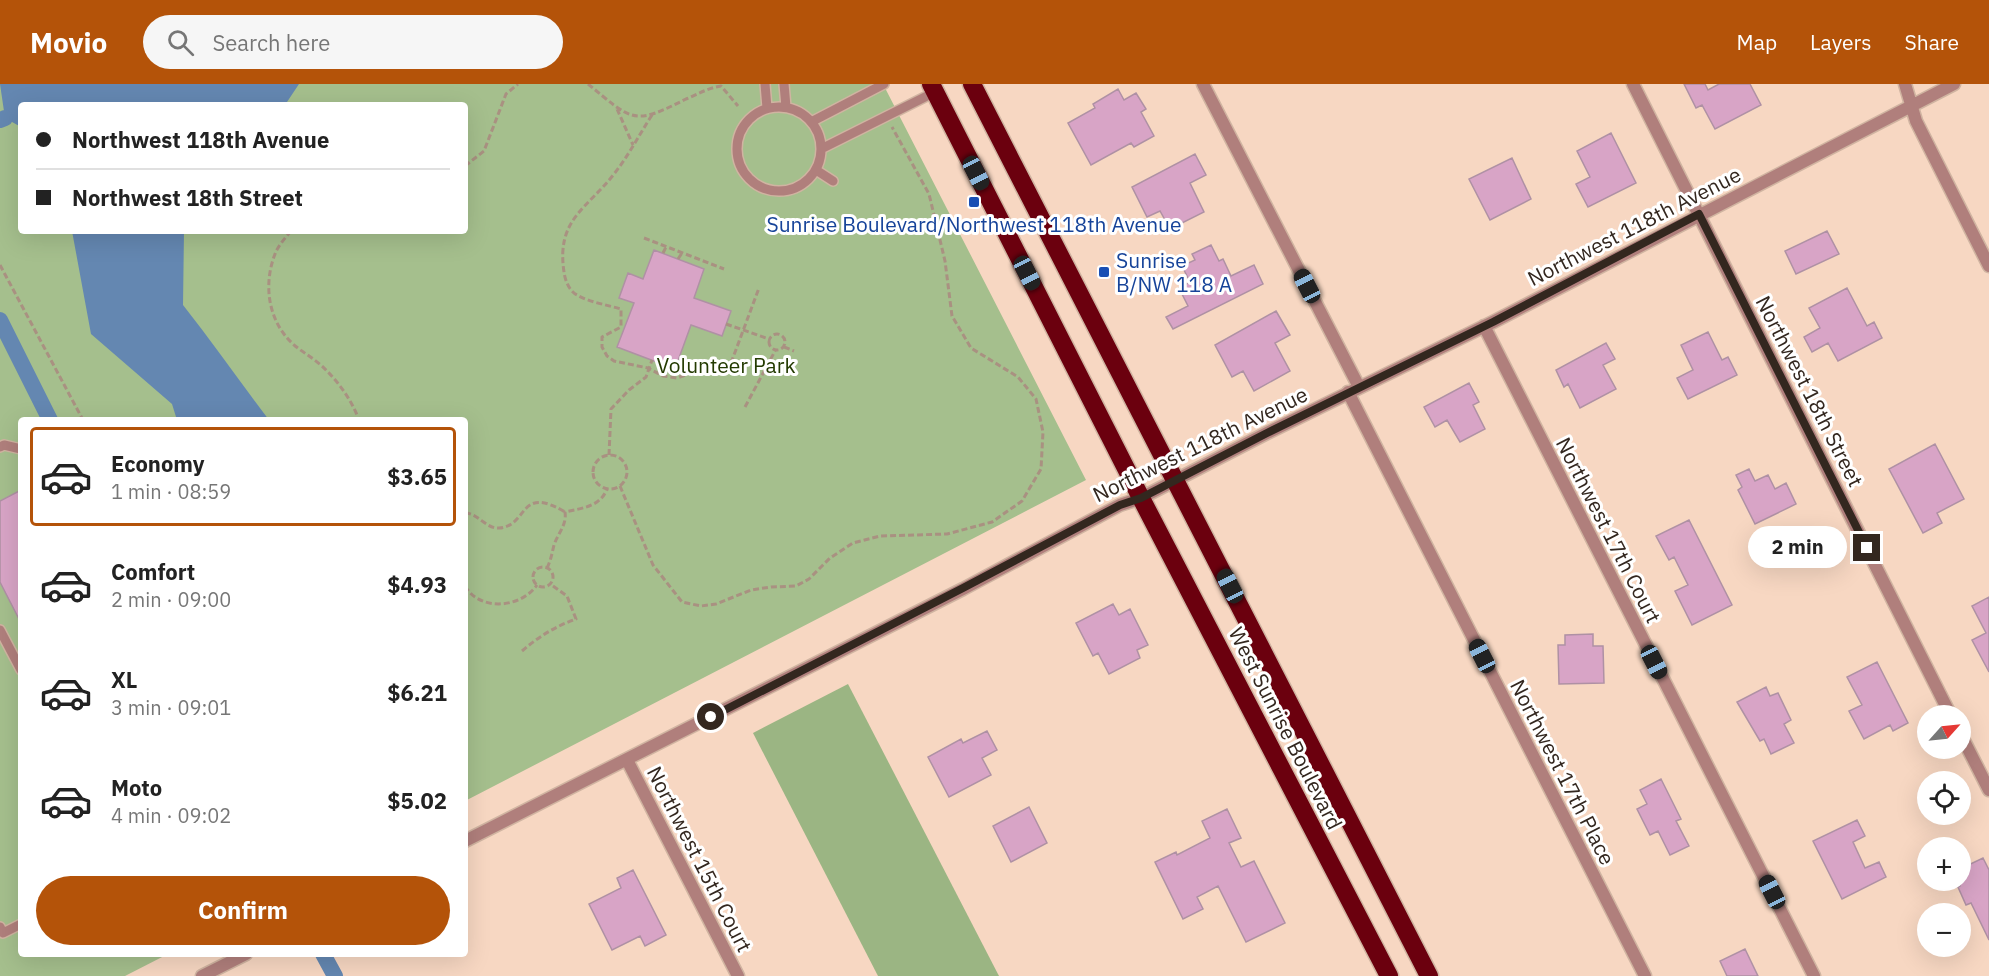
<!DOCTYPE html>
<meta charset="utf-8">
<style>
body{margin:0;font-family:"IBM Plex Sans",sans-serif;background:#f6f6f6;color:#222;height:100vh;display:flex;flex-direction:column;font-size:22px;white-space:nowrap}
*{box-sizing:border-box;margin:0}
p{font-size:20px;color:#767676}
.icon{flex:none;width:33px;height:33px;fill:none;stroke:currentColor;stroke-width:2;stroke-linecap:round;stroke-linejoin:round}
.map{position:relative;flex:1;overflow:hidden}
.details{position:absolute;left:18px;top:333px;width:450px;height:540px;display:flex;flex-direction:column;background:#fff;border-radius:6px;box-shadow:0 6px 24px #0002}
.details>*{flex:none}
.guide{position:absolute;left:18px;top:18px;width:450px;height:132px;border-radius:6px;box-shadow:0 6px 24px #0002;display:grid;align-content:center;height:132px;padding:0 18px;background:#fff}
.needle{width:39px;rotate:63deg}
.controls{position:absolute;left:1917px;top:621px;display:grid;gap:12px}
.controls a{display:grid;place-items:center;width:54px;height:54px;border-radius:50%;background:#fff;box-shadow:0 6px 24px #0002;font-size:30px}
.end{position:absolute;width:27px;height:27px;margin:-14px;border:8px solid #33271f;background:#fff;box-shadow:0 0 0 3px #fff}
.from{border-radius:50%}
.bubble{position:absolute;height:42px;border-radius:21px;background:#fff;box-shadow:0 6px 24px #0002;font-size:20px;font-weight:700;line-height:42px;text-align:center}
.car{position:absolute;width:18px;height:36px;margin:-18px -9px;border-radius:8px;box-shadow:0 0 4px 2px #0007;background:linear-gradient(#222 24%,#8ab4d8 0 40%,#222 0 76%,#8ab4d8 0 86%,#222 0)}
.guide b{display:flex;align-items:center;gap:21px;height:57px;font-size:22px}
.guide b+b{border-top:2px solid #e0e0e0}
.guide i{width:15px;height:15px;background:#222}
ul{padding:10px 0 0;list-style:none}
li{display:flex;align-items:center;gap:18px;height:99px;margin:0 12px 9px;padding:0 6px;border:3px solid transparent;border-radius:6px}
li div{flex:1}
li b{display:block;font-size:22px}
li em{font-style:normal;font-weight:700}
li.active{border-color:#b45309}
li>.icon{width:54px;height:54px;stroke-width:1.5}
.action{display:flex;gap:12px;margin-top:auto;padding:12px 18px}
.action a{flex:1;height:69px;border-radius:36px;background:#b45309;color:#fff;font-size:24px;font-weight:700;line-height:69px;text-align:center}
header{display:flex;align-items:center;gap:36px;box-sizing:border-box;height:84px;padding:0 30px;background:#b45309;color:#fff}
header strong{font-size:28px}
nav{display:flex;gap:33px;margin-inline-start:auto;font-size:21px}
.search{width:420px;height:54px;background:#f6f6f6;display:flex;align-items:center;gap:15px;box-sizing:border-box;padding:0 21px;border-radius:33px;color:#767676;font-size:22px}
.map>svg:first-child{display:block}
.green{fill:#a5bf8d;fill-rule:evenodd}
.forest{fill:#9bb583}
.water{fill:#6487b1}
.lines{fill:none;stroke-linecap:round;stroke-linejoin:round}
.canal{stroke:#6487b1;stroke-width:16}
.building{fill:#d8a4c6;stroke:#af91a4;stroke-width:1.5}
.lane-casing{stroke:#d0b4a1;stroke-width:12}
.street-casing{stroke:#d0b4a1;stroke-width:15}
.highway-casing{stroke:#d0b4a1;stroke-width:21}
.path{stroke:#a99181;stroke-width:3;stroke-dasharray:6 3;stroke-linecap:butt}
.lane{stroke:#b07f7c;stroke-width:9}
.street{stroke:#b07f7c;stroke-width:12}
.highway{stroke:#6b000e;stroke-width:18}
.route{stroke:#33271f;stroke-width:8}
.transit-dot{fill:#1a4fb4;stroke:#fff;stroke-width:2}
.labels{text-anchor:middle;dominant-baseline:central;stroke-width:6;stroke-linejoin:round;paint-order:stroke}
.transit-label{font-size:21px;fill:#164399;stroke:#fff}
.street-label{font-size:21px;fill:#33271f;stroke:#fff}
.park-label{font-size:21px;fill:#243b02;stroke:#fff}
</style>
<header>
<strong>Movio</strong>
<div class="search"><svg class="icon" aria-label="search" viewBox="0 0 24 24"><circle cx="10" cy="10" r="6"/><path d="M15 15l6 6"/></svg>Search here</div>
<nav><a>Map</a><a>Layers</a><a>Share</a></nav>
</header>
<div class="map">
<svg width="1989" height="892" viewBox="0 0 1989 892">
<rect width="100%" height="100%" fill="#f7d7c2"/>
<path class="green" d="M0,0h883l203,396 -621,321v-381h-444v534h147l-43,22h-125zM21,21h444v126h-444z"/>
<path class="forest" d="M848,600l151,292h-121l-125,-243z"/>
<path class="water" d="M0,0h299l-14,21h-264v22l-16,-9z
M72,147h112l-1,74c30,38 57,77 86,115h-92l-5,-16 -81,-70z"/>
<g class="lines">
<path class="canal" d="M0,36l5,-2
M0,236l50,100
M323,870l12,22"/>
</g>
<path class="building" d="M1684,0h21l3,6 11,-6h31l11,21 -46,24 -13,-24 -6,3z
M1118,5l6,11 12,-7 10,16 -5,3 13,24 -20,11 -3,-4 -40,22 -23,-42 27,-15 -2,-4z
M1611,49l25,50 -48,24 -12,-23 14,-7 -13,-26z
M1195,70l11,21 -16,8 14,29 -34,17 -10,-18 -13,6 -15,-30z
M1512,74l19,41 -41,21 -21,-41z
M1827,147l12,23 -43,20 -11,-23z
M1211,161l8,16 4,-2 8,17 23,-11 9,19 -90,45 -7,-12 22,-11 -9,-18 11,-6 -8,-16 13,-6 -3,-6z
M654,166l50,19 -10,29 37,13 -9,25 -31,-11 -16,44 -58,-22 17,-44 -15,-5 9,-25 15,6z
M1847,204l20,38 7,-4 8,16 -44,23 -10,-18 -16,9 -8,-15 16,-9 -11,-20z
M1276,227l14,24 -15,8 15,28 -36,20 -11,-20 -11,6 -17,-32z
M1708,248l14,28 6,-3 9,18 -49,24 -11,-21 16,-8 -12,-25z
M1606,259l9,16 -12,6 13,24 -36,19 -12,-24 -4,3 -8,-17z
M1469,299l10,19 -6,3 12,24 -25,13 -13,-22 -12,7 -11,-20z
M1935,360l29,55 -27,14 5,10 -19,10 -34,-64z
M1749,385l6,12 13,-6 7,14 11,-6 10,21 -41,20 -17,-34 4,-3 -6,-12z
M21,406v133l-21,-41v-81z
M1689,436l43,85 -40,20 -17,-34 13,-6 -14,-28 -5,3 -13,-24z
M1989,513v75l-17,-32 14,-7 -14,-27z
M1113,520l6,11 11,-6 18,36 -11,5 3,8 -31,16 -11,-21 -5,3 -17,-33z
M1593,550v12h10l1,37 -45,1 -1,-39h7v-10z
M1877,578l31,61 -15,8 -3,-6 -26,14 -15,-28 13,-6 -15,-28z
M1766,603l4,9 8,-3 13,27 -7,4 10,19 -23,11 -7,-15 -4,2 -23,-39z
M987,647l10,19 -15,8 9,17 -42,22 -21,-40 33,-18 2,4z
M1661,695l20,40 -5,2 13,25 -19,9 -12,-24 -8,4 -13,-26 10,-5 -7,-14z
M1029,723l18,36 -36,19 -18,-36z
M1227,725l14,29 -12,5 12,24 13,-6 31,62 -39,19 -28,-56 -21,11 6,12 -20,10 -28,-57 21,-10 1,3 33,-17 -8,-17z
M1857,736l8,16 -12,6 12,26 14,-6 7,15 -44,22 -29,-58z
M1983,774l6,12v70l-18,-37 -5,2 -8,-18 2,-1v-17z
M633,786l33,65 -21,11 -5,-10 -28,14 -23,-46 32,-16 -4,-10z
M1745,865l13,27h-31l-7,-15z"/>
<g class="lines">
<defs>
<path id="lane" d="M765,0l2,24
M784,0l2,23
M737 65a42 42 0 1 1 84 0a42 42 0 1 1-84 0Z
M811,38l73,-38
M821,65l114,-57
M816,86l17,11
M0,363l4,-2 17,4
M0,546l21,40
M0,843l3,6 18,-9"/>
<path id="street" d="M1203,0l156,303
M1633,0l318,632
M1905,0l11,37 73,145
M1484,242l330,650
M1348,308l297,584
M1960,649l29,57
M627,676l111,216
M465,757l498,-252 157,-84 21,-7 126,-65 226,-111 461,-238
M202,892l44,-22"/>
<path id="highway" d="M931,0l210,414 248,478
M972,0l457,892"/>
</defs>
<use href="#lane" class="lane-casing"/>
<use href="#street" class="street-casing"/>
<use href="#highway" class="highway-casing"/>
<path class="path" d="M588,0c45,37 45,42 98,15 12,-5 22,-11 35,-13l17,20
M617,25l16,36
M652,31c-13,20 -23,40 -38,59 -27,35 -58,45 -50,98 1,8 5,19 13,23 12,7 30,10 44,14v18l-19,10v10l5,9 7,5 34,7 15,8 14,2 9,-3
M465,82l19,-15 22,-57 12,-10
M291,147c-6,7 -13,15 -16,23 -12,31 -7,67 18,90 10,9 24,16 33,26 14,14 26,31 33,50
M644,154l80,31
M663,169l3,-6
M678,175l4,-6
M0,181l83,155
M726,240l43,15
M769 258a8 8 0 1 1 16 0a8 8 0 1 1-16 0Z
M784,263l10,4
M731,279l28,-75
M745,323l30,-56
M609,371l2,-46 18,-19 17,-13 6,-17
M593 388a17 17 0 1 1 34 0a17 17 0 1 1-34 0Z
M620,402l33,79 29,37 19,4 15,-2 35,-14 20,-3 25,-1 13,-7 21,-21 23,-15 27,-7 67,-2 45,-12 30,-21 19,-32 2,-37 -7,-33 -18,-22 -47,-29 -19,-32 -7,-55 -16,-67 -37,-67
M465,429c13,0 21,16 34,15 30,-2 19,-44 66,-16
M533 493a10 10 0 1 1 20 0a10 10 0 1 1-20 0Z
M547,484c4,-8 5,-15 7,-23 4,-12 13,-20 11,-33 17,-4 35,-5 42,-23
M465,502c15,26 56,22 72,-1
M522,567c16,-14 34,-25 54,-32l-9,-23 -17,-12"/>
<use href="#lane" class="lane"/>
<use href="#street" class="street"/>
<use href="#highway" class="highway"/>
</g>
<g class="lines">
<path class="route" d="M711,633l252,-129 157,-83 21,-7 126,-65 226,-111 206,-108 168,334"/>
</g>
<g class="transit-dot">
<rect x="968" y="112" width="12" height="12" rx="3"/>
<rect x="1098" y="182" width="12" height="12" rx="3"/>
</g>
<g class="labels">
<g class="transit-label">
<text x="974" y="140">Sunrise Boulevard/Northwest 118th Avenue</text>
<text x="1116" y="176" text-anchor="start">Sunrise<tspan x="1116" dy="24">B/NW 118 A</tspan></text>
</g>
<g class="street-label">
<text transform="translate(1634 142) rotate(-27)">Northwest 118th Avenue</text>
<text transform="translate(1810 307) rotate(63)">Northwest 18th Street</text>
<text transform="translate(1200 360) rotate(-26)">Northwest 118th Avenue</text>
<text transform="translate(1609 446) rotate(63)">Northwest 17th Court</text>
<text transform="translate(1286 644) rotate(63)">West Sunrise Boulevard</text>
<text transform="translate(1563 688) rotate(63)">Northwest 17th Place</text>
<text transform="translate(700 775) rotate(63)">Northwest 15th Court</text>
</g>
<g class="park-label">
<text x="726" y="281">Volunteer Park</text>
</g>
</g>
</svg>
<div class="controls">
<a><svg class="needle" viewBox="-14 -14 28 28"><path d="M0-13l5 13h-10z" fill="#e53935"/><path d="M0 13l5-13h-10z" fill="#767676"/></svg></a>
<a><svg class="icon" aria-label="locate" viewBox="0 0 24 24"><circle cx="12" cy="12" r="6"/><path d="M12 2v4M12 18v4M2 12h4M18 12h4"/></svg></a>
<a>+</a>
<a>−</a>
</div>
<i class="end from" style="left:711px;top:633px"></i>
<i class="end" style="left:1867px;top:464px"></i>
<div class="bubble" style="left:1748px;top:442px;width:99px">2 min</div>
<i class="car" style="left:976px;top:89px;rotate:153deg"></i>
<i class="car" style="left:1027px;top:189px;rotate:153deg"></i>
<i class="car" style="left:1307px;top:202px;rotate:333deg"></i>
<i class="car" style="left:1230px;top:502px;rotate:333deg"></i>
<i class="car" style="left:1482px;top:572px;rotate:333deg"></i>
<i class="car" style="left:1654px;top:578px;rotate:153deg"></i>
<i class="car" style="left:1772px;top:808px;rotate:333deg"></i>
<div class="guide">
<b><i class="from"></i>Northwest 118th Avenue</b>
<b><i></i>Northwest 18th Street</b>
</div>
<section class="details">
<ul>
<li class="active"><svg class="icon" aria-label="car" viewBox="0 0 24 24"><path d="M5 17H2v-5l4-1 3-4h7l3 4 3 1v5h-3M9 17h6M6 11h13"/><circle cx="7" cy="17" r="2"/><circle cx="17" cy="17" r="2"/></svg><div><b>Economy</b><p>1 min · 08:59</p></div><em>$3.65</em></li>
<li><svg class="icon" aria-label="car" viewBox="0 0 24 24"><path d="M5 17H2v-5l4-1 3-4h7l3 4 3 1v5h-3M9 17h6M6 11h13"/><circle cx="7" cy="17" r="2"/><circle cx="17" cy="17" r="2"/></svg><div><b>Comfort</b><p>2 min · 09:00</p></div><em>$4.93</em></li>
<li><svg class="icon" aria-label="car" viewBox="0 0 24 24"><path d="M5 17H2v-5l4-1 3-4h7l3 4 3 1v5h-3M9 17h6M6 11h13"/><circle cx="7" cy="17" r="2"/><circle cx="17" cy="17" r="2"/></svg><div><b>XL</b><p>3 min · 09:01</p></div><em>$6.21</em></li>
<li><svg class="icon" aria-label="car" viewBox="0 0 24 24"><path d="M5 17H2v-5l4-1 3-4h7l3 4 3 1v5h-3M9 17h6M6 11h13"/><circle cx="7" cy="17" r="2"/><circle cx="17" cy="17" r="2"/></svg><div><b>Moto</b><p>4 min · 09:02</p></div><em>$5.02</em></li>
</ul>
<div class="action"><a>Confirm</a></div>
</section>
</div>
